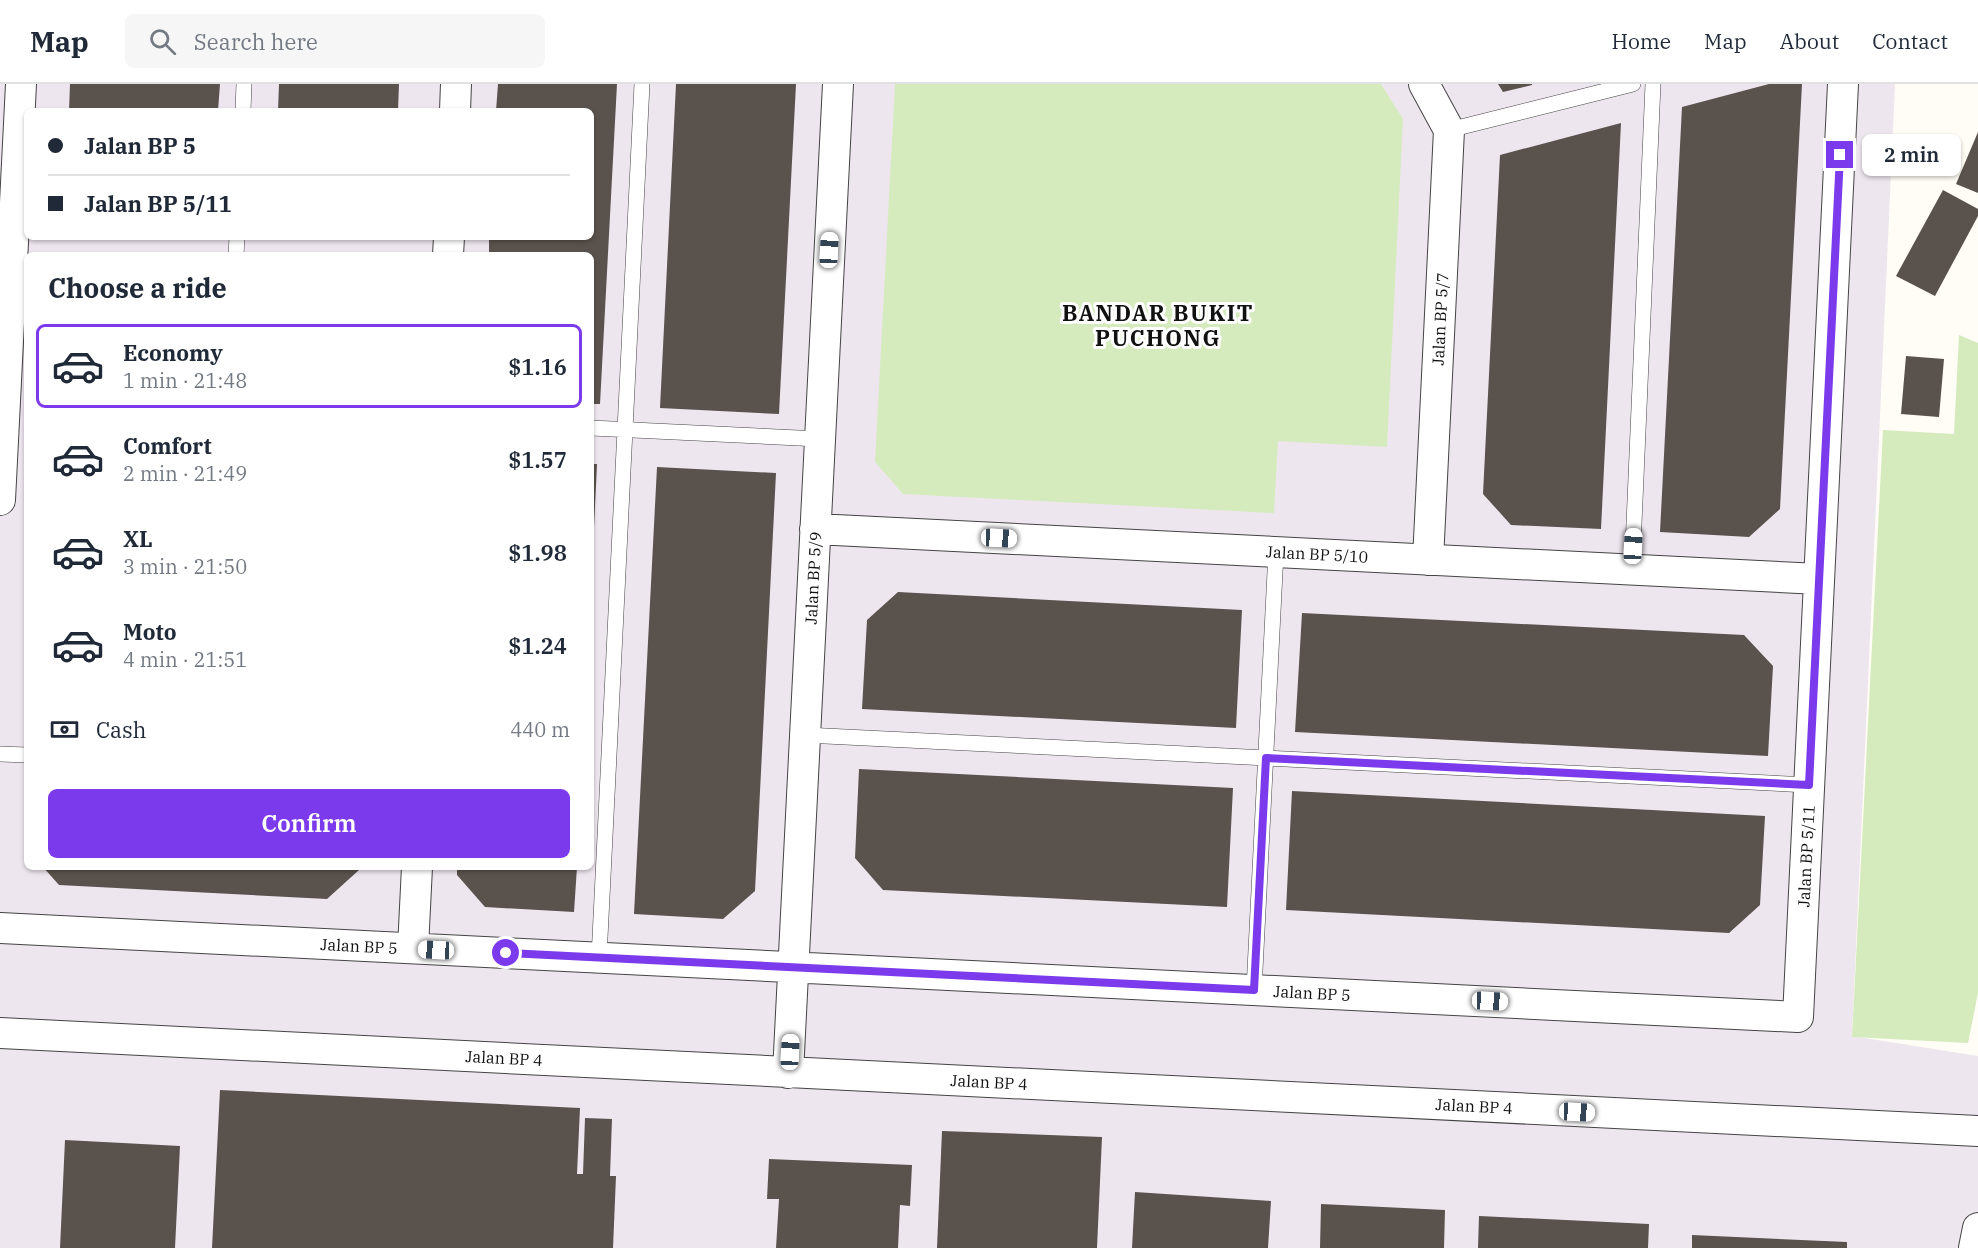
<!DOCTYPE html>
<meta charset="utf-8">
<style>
body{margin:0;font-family:"IBM Plex Serif",serif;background:#f6f6f7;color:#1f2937;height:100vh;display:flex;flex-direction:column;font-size:22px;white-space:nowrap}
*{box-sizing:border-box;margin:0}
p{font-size:20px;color:#747a83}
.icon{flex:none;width:33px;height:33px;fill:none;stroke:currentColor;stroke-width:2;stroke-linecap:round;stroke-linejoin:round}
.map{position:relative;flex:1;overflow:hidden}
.panel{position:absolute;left:24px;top:168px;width:570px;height:618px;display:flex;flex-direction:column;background:#fff;border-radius:9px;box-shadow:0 2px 4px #0004}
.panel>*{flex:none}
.top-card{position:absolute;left:24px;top:24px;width:570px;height:132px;border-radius:9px;box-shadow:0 2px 4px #0004;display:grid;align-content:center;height:132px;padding:0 24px;background:#fff}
.end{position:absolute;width:27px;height:27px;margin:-14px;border:8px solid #7c3aed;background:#fff;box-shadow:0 0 0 3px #fff}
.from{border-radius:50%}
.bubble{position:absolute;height:42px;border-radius:9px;background:#fff;box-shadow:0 2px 4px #0004;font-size:20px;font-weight:600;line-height:42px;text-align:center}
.car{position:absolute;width:18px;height:36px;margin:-18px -9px;border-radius:8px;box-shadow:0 0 4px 2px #0007;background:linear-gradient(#fff 24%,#345 0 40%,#fff 0 76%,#345 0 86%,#fff 0)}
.top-card b{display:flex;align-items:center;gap:21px;height:57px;font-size:22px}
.top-card b+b{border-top:2px solid #e0e1e3}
.top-card i{width:15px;height:15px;background:#1f2937}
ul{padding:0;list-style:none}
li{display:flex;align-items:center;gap:18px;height:84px;margin:0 12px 9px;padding:0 12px;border:3px solid transparent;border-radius:9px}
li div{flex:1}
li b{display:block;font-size:22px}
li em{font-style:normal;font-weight:600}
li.on{border-color:#7c3aed}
li>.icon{width:54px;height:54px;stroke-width:1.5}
h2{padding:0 24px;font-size:27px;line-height:72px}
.pay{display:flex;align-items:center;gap:15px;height:66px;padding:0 24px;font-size:22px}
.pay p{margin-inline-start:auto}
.cta{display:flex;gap:12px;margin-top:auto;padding:12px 24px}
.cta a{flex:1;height:69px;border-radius:9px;background:#7c3aed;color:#fff;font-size:24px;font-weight:600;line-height:69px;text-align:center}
header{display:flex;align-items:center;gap:36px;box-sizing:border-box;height:84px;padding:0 30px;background:#fff;border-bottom:2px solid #e0e1e3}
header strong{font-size:28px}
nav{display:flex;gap:33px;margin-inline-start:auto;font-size:21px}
.search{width:420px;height:54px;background:#f6f6f7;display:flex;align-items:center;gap:15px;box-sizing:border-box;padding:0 21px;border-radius:9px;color:#747a83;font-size:22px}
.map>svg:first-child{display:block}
.industrial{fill:#eee6ef;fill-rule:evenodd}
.green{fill:#d5ebbd}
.building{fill:#5a524d}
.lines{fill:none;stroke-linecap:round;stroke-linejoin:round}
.lane-casing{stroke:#444;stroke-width:16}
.street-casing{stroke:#444;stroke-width:32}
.lane{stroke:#fff;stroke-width:15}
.street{stroke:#fff;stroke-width:30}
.route{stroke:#7c3aed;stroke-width:8}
.labels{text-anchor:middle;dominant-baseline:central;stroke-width:6;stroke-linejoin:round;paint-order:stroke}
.street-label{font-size:16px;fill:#111;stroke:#fff}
.district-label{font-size:22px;font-weight:bold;letter-spacing:1.5px;fill:#111;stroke:#fff}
</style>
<header>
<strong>Map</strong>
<div class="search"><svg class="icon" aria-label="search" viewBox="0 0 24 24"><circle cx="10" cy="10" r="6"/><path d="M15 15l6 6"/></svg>Search here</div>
<nav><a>Home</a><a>Map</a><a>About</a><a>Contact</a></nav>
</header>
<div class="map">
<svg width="1978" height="1164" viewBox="0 0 1978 1164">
<rect width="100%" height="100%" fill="#fffdf5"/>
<path class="industrial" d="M0,0h1895l-43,952 126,20v192h-1978zM27,27h564v126h-564zM27,171h564v612h-564z"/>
<path class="green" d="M895,0h486l22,35 -16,328 -109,-6 -4,72 -371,-19 -28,-32z
M1959,251l19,8v650l-10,50 -116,-6 31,-607 71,4z"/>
<path class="building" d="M70,0h150l-2,27h-149z
M279,0h120l-1,27h-120z
M498,0h119l-17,320h-9v-149h-102v-18h102v-126h-95z
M676,0h120l-17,330 -119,-6z
M1498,0h34v1l-29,7z
M1769,0h33l-22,425 -31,28 -89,-5 22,-425z
M1621,39l-20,406 -90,-4 -28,-31 17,-339z
M1978,48v61l-22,-9z
M1943,106l35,19v7l-43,80 -39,-20z
M1906,272l38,3 -5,58 -38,-3z
M591,380h6l-4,85h-2z
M657,383l119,6 -21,418 -32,28 -89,-5z
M898,508l344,18 -6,118 -374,-19 5,-89z
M1302,529l442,22 29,31 -5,90 -473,-24z
M859,685l374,19 -6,119 -344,-17 -28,-32z
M1292,707l473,25 -5,89 -31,28 -443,-23z
M43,783h316v3l-32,29 -268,-14z
M457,783h120l-3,45 -89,-5 -28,-32z
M220,1006l360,18 -3,66h6l2,-56 27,1 -2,57h6l-3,72h-401z
M942,1047l160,6 -5,111h-160z
M65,1056l115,6 -5,102h-115z
M769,1075l143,6 -2,41 -10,-1 -2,43h-122l3,-49h-12z
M1135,1108l136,9 -3,47h-136z
M1321,1120l124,6 -1,38h-124z
M1479,1132l170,8 -1,24h-170z
M1692,1151l155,7v6h-155z"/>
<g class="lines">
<defs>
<path id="lane" d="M243,27l1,-27
M1449,46l184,-46
M236,171l1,-18
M591,344l229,11
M1632,486l21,-486
M805,651l1004,50
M0,670l27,1
M599,874l43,-874
M1254,906l22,-438"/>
<path id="street" d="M1424,0l25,46 -21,430
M455,27l1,-27
M448,171l1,-18
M0,416l21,-416
M815,445l1004,50
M0,844l1798,89 45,-933
M413,864l4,-81
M0,949l1978,98
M788,989l50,-989
M1974,1164l4,-20"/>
</defs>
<use href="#lane" class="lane-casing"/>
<use href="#street" class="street-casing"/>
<use href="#lane" class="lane"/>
<use href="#street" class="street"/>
</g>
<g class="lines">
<path class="route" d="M506,869l748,37 12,-232 543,27 31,-630"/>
</g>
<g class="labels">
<g class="street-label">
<text transform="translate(1440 235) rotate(-87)">Jalan BP 5/7</text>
<text transform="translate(1317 470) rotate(3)">Jalan BP 5/10</text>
<text transform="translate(813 494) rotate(-87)">Jalan BP 5/9</text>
<text transform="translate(1806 772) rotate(-87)">Jalan BP 5/11</text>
<text transform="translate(359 862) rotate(3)">Jalan BP 5</text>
<text transform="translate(1312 909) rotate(3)">Jalan BP 5</text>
<text transform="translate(504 974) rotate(3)">Jalan BP 4</text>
<text transform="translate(989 998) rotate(3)">Jalan BP 4</text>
<text transform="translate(1474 1022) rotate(3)">Jalan BP 4</text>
</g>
<g class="district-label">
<text x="1158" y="228">BANDAR BUKIT<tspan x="1158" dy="25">PUCHONG</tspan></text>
</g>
</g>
</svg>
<i class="end from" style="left:506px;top:869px"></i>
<i class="end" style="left:1840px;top:71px"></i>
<div class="bubble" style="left:1862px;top:50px;width:99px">2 min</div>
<i class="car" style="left:829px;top:166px;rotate:3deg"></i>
<i class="car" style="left:999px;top:454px;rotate:93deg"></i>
<i class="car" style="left:1633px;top:462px;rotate:3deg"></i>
<i class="car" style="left:436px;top:866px;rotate:273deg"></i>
<i class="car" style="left:1490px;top:917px;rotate:93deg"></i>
<i class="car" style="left:790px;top:968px;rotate:3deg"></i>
<i class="car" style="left:1577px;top:1028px;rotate:93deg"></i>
<div class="top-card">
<b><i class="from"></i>Jalan BP 5</b>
<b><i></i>Jalan BP 5/11</b>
</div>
<section class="panel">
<h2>Choose a ride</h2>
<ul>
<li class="on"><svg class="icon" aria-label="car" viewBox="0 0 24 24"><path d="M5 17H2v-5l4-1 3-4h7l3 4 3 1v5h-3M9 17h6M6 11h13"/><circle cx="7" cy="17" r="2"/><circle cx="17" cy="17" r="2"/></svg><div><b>Economy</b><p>1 min · 21:48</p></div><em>$1.16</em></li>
<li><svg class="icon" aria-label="car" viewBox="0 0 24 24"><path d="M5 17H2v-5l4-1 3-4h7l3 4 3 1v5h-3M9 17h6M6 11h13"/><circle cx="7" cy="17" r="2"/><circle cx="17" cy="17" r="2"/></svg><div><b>Comfort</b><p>2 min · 21:49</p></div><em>$1.57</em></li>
<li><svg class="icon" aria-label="car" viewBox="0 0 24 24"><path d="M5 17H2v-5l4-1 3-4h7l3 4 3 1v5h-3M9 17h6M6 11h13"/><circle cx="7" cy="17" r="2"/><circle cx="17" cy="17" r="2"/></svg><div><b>XL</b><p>3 min · 21:50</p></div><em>$1.98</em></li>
<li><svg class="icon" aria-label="car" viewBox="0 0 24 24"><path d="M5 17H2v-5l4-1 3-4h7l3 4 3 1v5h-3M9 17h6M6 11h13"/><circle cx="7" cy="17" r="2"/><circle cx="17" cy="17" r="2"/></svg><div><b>Moto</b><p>4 min · 21:51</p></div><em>$1.24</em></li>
</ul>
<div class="pay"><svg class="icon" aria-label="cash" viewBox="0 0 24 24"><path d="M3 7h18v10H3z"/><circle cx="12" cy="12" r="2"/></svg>Cash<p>440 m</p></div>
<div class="cta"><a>Confirm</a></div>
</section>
</div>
